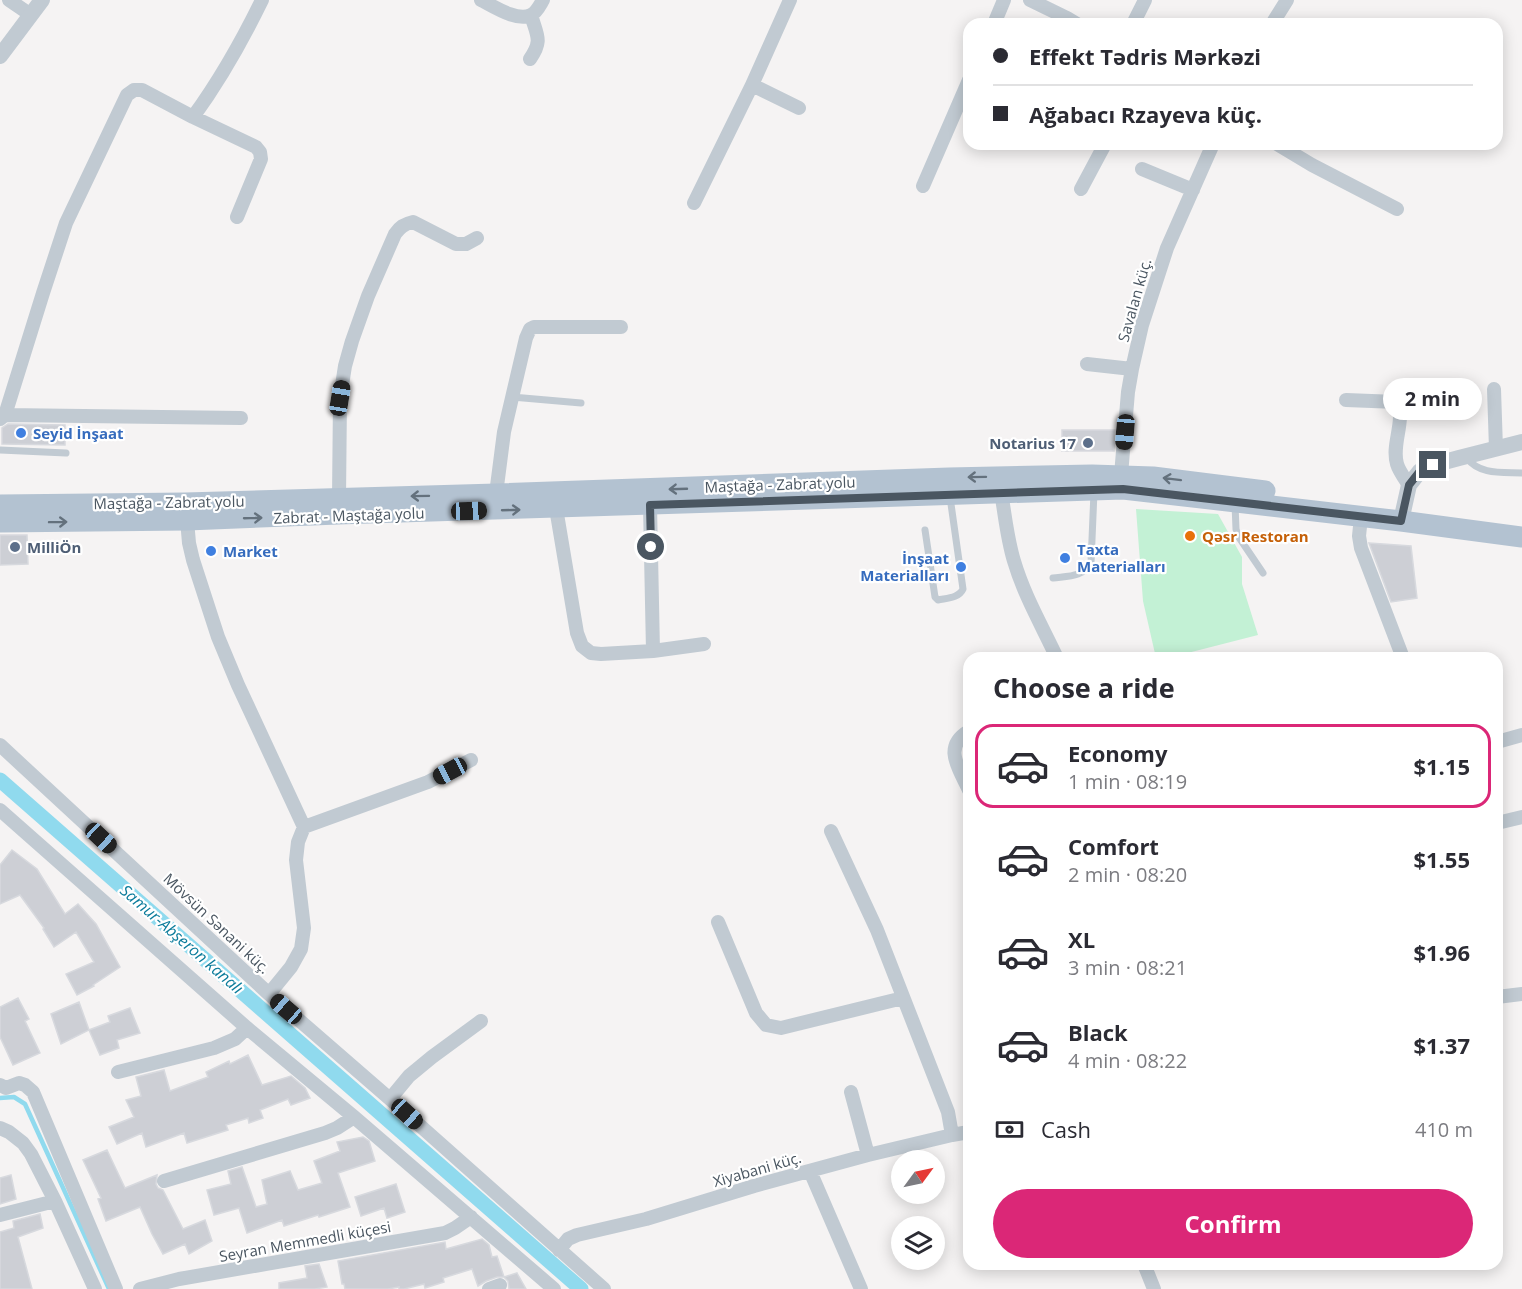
<!DOCTYPE html>
<meta charset="utf-8">
<style>
body{margin:0;font-family:"Open Sans",sans-serif;background:#f7f7f7;color:#2b2b33;height:100vh;display:flex;flex-direction:column;font-size:22px;white-space:nowrap}
*{box-sizing:border-box;margin:0}
p{font-size:20px;color:#7c7c81}
.icon{flex:none;width:33px;height:33px;fill:none;stroke:currentColor;stroke-width:2;stroke-linecap:round;stroke-linejoin:round}
.map{position:relative;flex:1;overflow:hidden}
.side{position:absolute;left:963px;top:652px;width:540px;height:618px;display:flex;flex-direction:column;background:#fff;border-radius:18px;box-shadow:0 3px 15px #0003}
.side>*{flex:none}
.top-card{position:absolute;left:963px;top:18px;width:540px;height:132px;border-radius:18px;box-shadow:0 3px 15px #0003;display:grid;align-content:center;height:132px;padding:0 30px;background:#fff}
.needle{width:39px;rotate:57deg}
.fabs{position:absolute;left:891px;top:1150px;display:grid;gap:12px}
.fabs a{display:grid;place-items:center;width:54px;height:54px;border-radius:50%;background:#fff;box-shadow:0 3px 15px #0003;font-size:30px}
.end{position:absolute;width:27px;height:27px;margin:-14px;border:8px solid #4a5661;background:#fff;box-shadow:0 0 0 3px #fff}
.from{border-radius:50%}
.bubble{position:absolute;height:42px;border-radius:21px;background:#fff;box-shadow:0 3px 15px #0003;font-size:20px;font-weight:700;line-height:42px;text-align:center}
.car{position:absolute;width:18px;height:36px;margin:-18px -9px;border-radius:8px;box-shadow:0 0 4px 2px #0007;background:linear-gradient(#222 24%,#8ab4d8 0 40%,#222 0 76%,#8ab4d8 0 86%,#222 0)}
.top-card b{display:flex;align-items:center;gap:21px;height:57px;font-size:22px}
.top-card b+b{border-top:2px solid #e1e1e2}
.top-card i{width:15px;height:15px;background:#2b2b33}
ul{padding:0;list-style:none}
li{display:flex;align-items:center;gap:18px;height:84px;margin:0 12px 9px;padding:0 18px;border:3px solid transparent;border-radius:18px}
li div{flex:1}
li b{display:block;font-size:22px}
li em{font-style:normal;font-weight:700}
li.current{border-color:#db2777}
li>.icon{width:54px;height:54px;stroke-width:1.5}
h2{padding:0 30px;font-size:27px;line-height:72px}
.pay{display:flex;align-items:center;gap:15px;height:66px;padding:0 30px;font-size:22px}
.pay p{margin-inline-start:auto}
.button{display:flex;gap:12px;margin-top:auto;padding:12px 30px}
.button a{flex:1;height:69px;border-radius:36px;background:#db2777;color:#fff;font-size:24px;font-weight:700;line-height:69px;text-align:center}
.map>svg:first-child{display:block}
.green{fill:#c3f1d5}
.lines{fill:none;stroke-linecap:round;stroke-linejoin:round}
.stream{stroke:#90daee;stroke-width:4.5}
.canal{stroke:#90daee;stroke-width:15}
.building{fill:#cdcfd5;stroke:#d7d9de;stroke-width:1.5}
.service{stroke:#c1cad2;stroke-width:7}
.minor{stroke:#c1cad2;stroke-width:14}
.tertiary{stroke:#c1cad2;stroke-width:16}
.primary{stroke:#b3c2d1;stroke-width:21}
.oneway{stroke:#64717d}
.route{stroke:#4a5661;stroke-width:8}
.shop-dot{fill:#3f7fe0;stroke:#fff;stroke-width:2}
.service-dot{fill:#5c6f8a;stroke:#fff;stroke-width:2}
.food-dot{fill:#e8710a;stroke:#fff;stroke-width:2}
.labels{text-anchor:middle;dominant-baseline:central;stroke-width:4.5;stroke-linejoin:round;paint-order:stroke}
.street-label{font-size:15px;fill:#4a5661;stroke:#fff}
.shop-label{font-size:15px;font-weight:bold;fill:#366cbe;stroke:#fff;text-anchor:start}
.service-label{font-size:15px;font-weight:bold;fill:#4e5e75;stroke:#fff;text-anchor:end}
.food-label{font-size:15px;font-weight:bold;fill:#c56008;stroke:#fff;text-anchor:start}
.water-label{font-size:16px;font-style:italic;fill:#0c7c9b;stroke:#fff}
</style>
<div class="map">
<svg width="1522" height="1289" viewBox="0 0 1522 1289">
<rect width="100%" height="100%" fill="#f5f3f3"/>
<path class="green" d="M1136,509l82,5 24,43v27l16,51 -90,23h-12l-13,-57z"/>
<g class="lines">
<path class="stream" d="M0,1098l14,-1 11,7 84,185"/>
<path class="canal" d="M0,780l581,509"/>
</g>
<path class="building" d="M8,424l57,1v20l-63,-1v-16z
M1062,430h53l-1,21h-52z
M0,535h27l1,29 -28,1z
M1369,543l42,3 6,52 -26,4z
M12,850l25,19 28,45 13,-10 18,20 24,43 -27,18 1,1 -17,9 -11,-21 28,-12 -18,-30 -22,15 -11,-18 1,-1 -24,-33 -20,9v-39z
M18,998l11,21 -4,2 15,32 -27,12 -13,-28v-30z
M79,1002l10,28 -28,14 -10,-30z
M130,1008l10,25 -23,7 2,8 -19,7 -11,-25 21,-8 -2,-6z
M248,1055l14,30 29,-9 14,12 5,10 -19,7 -3,-6 -28,11 3,8 -14,5 -1,-5 -22,7 2,5 -41,13 -3,-10 -38,14 -4,-14 -25,11 -8,-17 25,-10 -8,-17 15,-4 -5,-19 28,-7 6,21 38,-14 -2,-5 23,-11 1,3z
M363,1137l6,4 6,20 -37,12 12,34 -31,10 -1,-2 -34,11 -2,-6 -35,13 -8,-25 -25,7 -7,-25 24,-6 -3,-13 14,-4 14,40 11,-3 -5,-24 28,-9 8,19 24,-7 -8,-22 26,-10 -3,-9z
M107,1150l18,38 32,-13 -1,9 2,4 5,2 20,39 22,-9 7,21 -23,13 -4,-10 -22,10 -11,-20 -12,-27 -34,14 -8,-22 3,-1 -18,-38z
M11,1175l5,24 -16,5v-26z
M396,1184l9,28 -18,6 -3,-10 -23,8 -6,-19z
M40,1214l3,14 -25,9 14,52h-32v-57l14,-4 -1,-7z
M482,1239l7,6 3,12 5,-1 7,21h-7l-11,4 -8,5 -6,-17 -29,9 1,4 -19,6 -1,-4 -20,5h-5v-2l-11,2h-43l-1,-5h-2l-4,-23 107,-19 1,7z
M319,1264l8,23 -12,2h-36v-6l28,-5 -2,-12z
M517,1273l9,16h-17l-1,-8 -4,-4z"/>
<g class="lines">
<path class="service" d="M512,397l69,6
M0,450l66,3
M1467,458c12,17 36,14 55,15
M1235,504l1,25 2,7 25,37
M925,530l10,67 3,3c9,-2 21,-2 25,-11l-13,-92
M1053,578c14,-2 31,-1 38,-15l3,-71"/>
<path class="minor" d="M9,0l22,15
M481,0c12,6 36,22 50,15 6,-3 9,-10 12,-15
M1030,0l37,18 10,6
M994,24l10,-24
M1133,24l12,-24
M1272,24l15,-24
M530,59c13,-19 7,-23 1,-44
M752,85l47,23
M193,117l63,30 4,5 1,7 -24,58
M1277,144l35,21 85,44
M1142,169l51,21
M923,186l46,-106
M1081,189l24,-45
M694,203l58,-118 38,-85
M1087,364l45,5
M1494,389l2,60
M1346,400l51,2c9,19 -6,42 0,62 2,7 8,15 12,21
M5,415l236,3
M0,419l5,-4 38,-122 23,-70 61,-128 7,-5h8l51,27c27,-37 49,-76 69,-117
M1121,475l7,-83 4,-23 10,-44 25,-77 46,-104
M1001,492c4,23 6,46 13,69 10,34 28,65 43,97
M496,494l8,-62 22,-94 4,-9 4,-2h87
M339,498l1,-100 5,-32 7,-25 16,-45 27,-62c5,-7 9,-10 18,-12l43,22h10l11,-6
M650,505l3,146
M556,508l21,125 5,13 9,7 10,1 52,-3 51,-7
M1361,517l-2,19 2,12 42,110
M187,520l2,23 4,17 25,77 20,48 66,142 124,-45 43,-22
M969,731c-27,16 -10,37 0,59
M1497,742l25,-7
M0,745l269,249 121,105 214,190
M0,810l247,218 107,89 200,172
M1497,823l25,-6
M831,831l46,99 71,182 4,23
M718,922l38,91 10,12 15,3 122,-30
M269,994l22,-27 10,-18 3,-21 -8,-68 2,-18 6,-15
M1497,997l25,-3
M118,1072l96,-24 21,-9 12,-11
M0,1085l6,3 13,-5 6,2 8,7 83,197
M851,1092l17,63
M390,1099l19,-23 23,-19 49,-36
M0,1128l9,4 14,11 8,11 24,47 40,88
M810,1171l51,118
M164,1181l161,-48 12,-5 17,-11
M0,1215l55,-14
M559,1250l9,-11 9,-4 69,-16 108,-33 114,-31 84,-20 17,-3
M1144,1264l10,25
M140,1289l39,-10 266,-46 10,-5 16,-11
M489,1289l11,-4"/>
<path class="tertiary" d="M0,56l42,-56
M1401,521l8,-36 11,-14 13,-6 26,-7 63,-16"/>
<path class="primary" d="M0,505l185,-2 311,-9 453,-16 143,-3 61,2 112,14
M0,522l187,-2 151,-6 785,-25 278,32 121,16"/>
</g>
<defs><path id="oneway-shaft" d="M-6 0H5M1.5-3L5.5 0L1.5 3" fill="none" stroke-width="1.6" stroke-linecap="round" stroke-linejoin="round" transform="scale(1.5)"/></defs>
<g class="oneway">
<use href="#oneway-shaft" transform="translate(977 477) rotate(179)"/>
<use href="#oneway-shaft" transform="translate(1172 479) rotate(-173)"/>
<use href="#oneway-shaft" transform="translate(678 489) rotate(178)"/>
<use href="#oneway-shaft" transform="translate(420 496) rotate(179)"/>
<use href="#oneway-shaft" transform="translate(511 510) rotate(-2)"/>
<use href="#oneway-shaft" transform="translate(253 518) rotate(-2)"/>
<use href="#oneway-shaft" transform="translate(58 522) rotate(-1)"/>
</g>
<g class="lines">
<path class="route" d="M651,547l-1,-42 473,-16 278,32 8,-36 11,-14 13,-6"/>
</g>
<g class="shop-dot">
<circle cx="21" cy="433" r="6"/>
<circle cx="211" cy="551" r="6"/>
<circle cx="1065" cy="558" r="6"/>
<circle cx="961" cy="567" r="6"/>
</g>
<g class="service-dot">
<circle cx="1088" cy="443" r="6"/>
<circle cx="15" cy="547" r="6"/>
</g>
<circle class="food-dot" cx="1190" cy="536" r="6"/>
<g class="labels">
<g class="street-label">
<text transform="translate(1134 300) rotate(-74)">Savalan küç.</text>
<text transform="translate(780 484) rotate(-2)">Maştağa - Zabrat yolu</text>
<text transform="translate(169 502) rotate(-1)">Maştağa - Zabrat yolu</text>
<text transform="translate(349 515) rotate(-2)">Zabrat - Maştağa yolu</text>
<text transform="translate(217 923) rotate(43)">Mövsün Sənani küç.</text>
<text transform="translate(757 1169) rotate(-16)">Xiyabani küç.</text>
<text transform="translate(305 1241) rotate(-10)">Seyran Memmedli küçesi</text>
</g>
<g class="shop-label">
<text x="33" y="433">Seyid İnşaat</text>
<text x="1077" y="549">Taxta<tspan x="1077" dy="17">Materialları</tspan></text>
<text x="223" y="551">Market</text>
<text x="949" y="558" text-anchor="end">İnşaat<tspan x="949" dy="17">Materialları</tspan></text>
</g>
<g class="service-label">
<text x="1076" y="443">Notarius 17</text>
<text x="27" y="547" text-anchor="start">MilliÖn</text>
</g>
<g class="food-label">
<text x="1202" y="536">Qəsr Restoran</text>
</g>
<g class="water-label">
<text transform="translate(182 939) rotate(41)">Samur-Abşeron kanalı</text>
</g>
</g>
</svg>
<div class="fabs">
<a><svg class="needle" viewBox="-14 -14 28 28"><path d="M0-13l5 13h-10z" fill="#e53935"/><path d="M0 13l5-13h-10z" fill="#7c7c81"/></svg></a>
<a><svg class="icon" aria-label="layers" viewBox="0 0 24 24"><path d="M12 4l9 5-9 5-9-5zM3 14l9 5 9-5"/></svg></a>
</div>
<i class="end from" style="left:651px;top:547px"></i>
<i class="end" style="left:1433px;top:465px"></i>
<div class="bubble" style="left:1383px;top:378px;width:99px">2 min</div>
<i class="car" style="left:340px;top:398px;rotate:9deg"></i>
<i class="car" style="left:1125px;top:432px;rotate:185deg"></i>
<i class="car" style="left:469px;top:511px;rotate:88deg"></i>
<i class="car" style="left:450px;top:771px;rotate:242deg"></i>
<i class="car" style="left:101px;top:838px;rotate:133deg"></i>
<i class="car" style="left:286px;top:1009px;rotate:311deg"></i>
<i class="car" style="left:407px;top:1114px;rotate:132deg"></i>
<div class="top-card">
<b><i class="from"></i>Effekt Tədris Mərkəzi</b>
<b><i></i>Ağabacı Rzayeva küç.</b>
</div>
<section class="side">
<h2>Choose a ride</h2>
<ul>
<li class="current"><svg class="icon" aria-label="car" viewBox="0 0 24 24"><path d="M5 17H2v-5l4-1 3-4h7l3 4 3 1v5h-3M9 17h6M6 11h13"/><circle cx="7" cy="17" r="2"/><circle cx="17" cy="17" r="2"/></svg><div><b>Economy</b><p>1 min · 08:19</p></div><em>$1.15</em></li>
<li><svg class="icon" aria-label="car" viewBox="0 0 24 24"><path d="M5 17H2v-5l4-1 3-4h7l3 4 3 1v5h-3M9 17h6M6 11h13"/><circle cx="7" cy="17" r="2"/><circle cx="17" cy="17" r="2"/></svg><div><b>Comfort</b><p>2 min · 08:20</p></div><em>$1.55</em></li>
<li><svg class="icon" aria-label="car" viewBox="0 0 24 24"><path d="M5 17H2v-5l4-1 3-4h7l3 4 3 1v5h-3M9 17h6M6 11h13"/><circle cx="7" cy="17" r="2"/><circle cx="17" cy="17" r="2"/></svg><div><b>XL</b><p>3 min · 08:21</p></div><em>$1.96</em></li>
<li><svg class="icon" aria-label="car" viewBox="0 0 24 24"><path d="M5 17H2v-5l4-1 3-4h7l3 4 3 1v5h-3M9 17h6M6 11h13"/><circle cx="7" cy="17" r="2"/><circle cx="17" cy="17" r="2"/></svg><div><b>Black</b><p>4 min · 08:22</p></div><em>$1.37</em></li>
</ul>
<div class="pay"><svg class="icon" aria-label="cash" viewBox="0 0 24 24"><path d="M3 7h18v10H3z"/><circle cx="12" cy="12" r="2"/></svg>Cash<p>410 m</p></div>
<div class="button"><a>Confirm</a></div>
</section>
</div>
